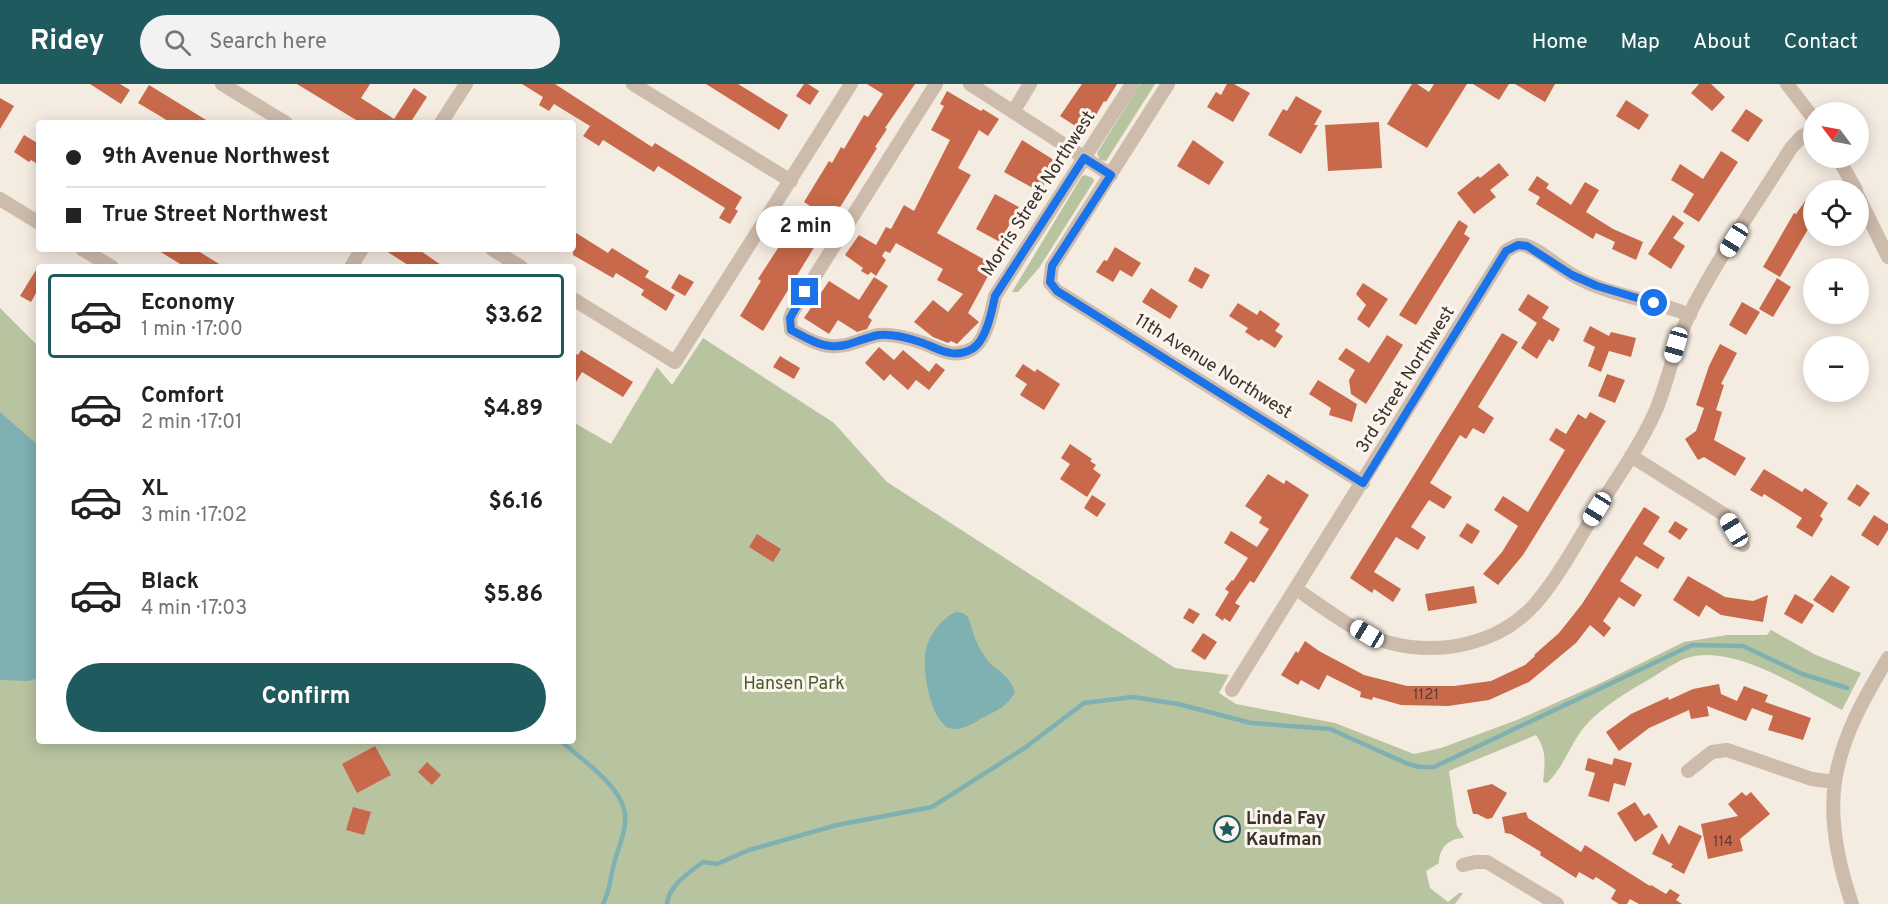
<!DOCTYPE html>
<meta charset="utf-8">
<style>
body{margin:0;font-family:Overpass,sans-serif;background:#f2f2f2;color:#222;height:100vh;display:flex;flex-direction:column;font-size:22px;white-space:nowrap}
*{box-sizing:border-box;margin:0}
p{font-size:20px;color:#767676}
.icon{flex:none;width:33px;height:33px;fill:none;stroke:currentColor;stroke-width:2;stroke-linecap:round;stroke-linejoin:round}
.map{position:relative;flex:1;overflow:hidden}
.details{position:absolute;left:36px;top:180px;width:540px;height:480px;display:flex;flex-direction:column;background:#fff;border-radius:6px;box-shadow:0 3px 15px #0003}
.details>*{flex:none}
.hud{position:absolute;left:36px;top:36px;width:540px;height:132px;border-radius:6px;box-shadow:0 3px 15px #0003;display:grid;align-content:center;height:132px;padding:0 30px;background:#fff}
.needle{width:39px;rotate:302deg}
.buttons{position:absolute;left:1803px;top:18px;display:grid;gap:12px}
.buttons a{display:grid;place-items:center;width:66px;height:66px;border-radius:50%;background:#fff;box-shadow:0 3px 15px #0003;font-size:30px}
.end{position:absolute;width:27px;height:27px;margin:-14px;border:8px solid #1a73e8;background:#fff;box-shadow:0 0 0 3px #fff}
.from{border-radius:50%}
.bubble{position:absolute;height:42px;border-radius:21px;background:#fff;box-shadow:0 3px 15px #0003;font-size:20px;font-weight:700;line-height:42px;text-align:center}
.car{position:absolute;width:18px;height:36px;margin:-18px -9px;border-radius:8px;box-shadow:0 0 4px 2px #0007;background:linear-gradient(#fff 24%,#345 0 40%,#fff 0 76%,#345 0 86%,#fff 0)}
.hud b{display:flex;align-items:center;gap:21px;height:57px;font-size:22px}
.hud b+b{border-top:2px solid #e0e0e0}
.hud i{width:15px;height:15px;background:#222}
ul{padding:10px 0 0;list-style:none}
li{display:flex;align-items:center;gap:18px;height:84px;margin:0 12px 9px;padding:0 18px;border:3px solid transparent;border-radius:6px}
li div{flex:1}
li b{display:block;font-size:22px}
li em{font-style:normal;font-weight:700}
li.on{border-color:#1f5a5e}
li>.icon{width:54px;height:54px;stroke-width:1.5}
.cta{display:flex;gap:12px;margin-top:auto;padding:12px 30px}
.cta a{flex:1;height:69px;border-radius:36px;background:#1f5a5e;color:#fff;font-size:24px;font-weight:700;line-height:69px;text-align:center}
header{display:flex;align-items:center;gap:36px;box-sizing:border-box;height:84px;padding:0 30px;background:#1f5a5e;color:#fff}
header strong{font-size:28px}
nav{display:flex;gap:33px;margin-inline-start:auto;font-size:21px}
.search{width:420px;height:54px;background:#f2f2f2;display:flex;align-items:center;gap:15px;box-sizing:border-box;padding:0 21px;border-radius:33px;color:#767676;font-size:22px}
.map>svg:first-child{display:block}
.green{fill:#b8c4a0}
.water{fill:#7fb0b2}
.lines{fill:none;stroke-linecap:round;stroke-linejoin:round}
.stream{stroke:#7fb0b2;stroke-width:4.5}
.building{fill:#c8694b}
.minor{stroke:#cdbbac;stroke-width:14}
.route{stroke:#1a73e8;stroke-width:8}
.labels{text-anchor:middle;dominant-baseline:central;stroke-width:6;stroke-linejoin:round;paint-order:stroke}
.number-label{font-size:15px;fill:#5e3e33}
.street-label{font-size:18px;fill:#3b302b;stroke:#fbf5ee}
.park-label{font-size:18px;fill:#4a5a2e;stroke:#fbf5ee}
.poi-label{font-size:18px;font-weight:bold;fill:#3b302b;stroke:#fbf5ee;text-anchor:start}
</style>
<header>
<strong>Ridey</strong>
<div class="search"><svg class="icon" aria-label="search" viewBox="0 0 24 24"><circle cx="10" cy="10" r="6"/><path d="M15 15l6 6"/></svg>Search here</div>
<nav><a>Home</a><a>Map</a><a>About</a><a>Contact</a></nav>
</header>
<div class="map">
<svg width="1888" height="820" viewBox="0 0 1888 820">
<rect width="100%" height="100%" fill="#f4ebe1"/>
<path class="green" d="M1140,0h15l-49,77 -6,-1 -3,-7z
M1085,91l8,3 1,3 -55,87 -21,24h-6l70,-116z
M0,224l39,39v394h534v-319l38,22 46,-77 15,18 31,-47 131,85 53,59 288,186 54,7 -10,18 17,11 99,19 79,31 27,-6 76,-28 86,-38 81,-40 43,-7h40l4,-5 45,25 45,18 -19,37c-40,-21 -112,-69 -158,-51 -12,5 -24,14 -36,21 -21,12 -46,27 -63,46 -15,18 -21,41 -38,57l-4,-1c2,-18 4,-32 -7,-47l-87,36 8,55 7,12c-15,0 -25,10 -25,25l-13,8 4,17 18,14 11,-9h4l-8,11h-1455z"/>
<path class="water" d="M0,328l39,34v232l-11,3 -28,-1z
M956,528c11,1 13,5 15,14 4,14 10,28 20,38 11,10 19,13 24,28 -6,13 -19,19 -31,25 -9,5 -20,13 -31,12 -23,-2 -33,-66 -26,-83 5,-15 15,-28 29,-34z"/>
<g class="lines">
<path class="stream" d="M561,657c19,17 57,43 63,68 5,18 -6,38 -10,55 -4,14 -4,27 -11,40
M667,820c1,-18 23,-32 36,-42l14,2 32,-14 88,-25 95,-18 94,-60 58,-44 49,-6 45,7 73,19 79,6 76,34 13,4h15l258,-122 51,1 59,28 45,14"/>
</g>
<path class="building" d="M90,0h30l10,6 -9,14z
M297,0h73l-9,14 33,21 20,-31 13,9 -17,26h-49z
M522,0h33l97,63 3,-4 87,54 -7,12 3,2 -8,13 -11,-6 6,-10 -67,-42 -4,6 -51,-32 -4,6 -16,-10 7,-10 -36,-22 -5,7 -10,-6 4,-8z
M706,0h32l50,31 -9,15z
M804,0h4l11,7 -9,14 -14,-9z
M867,0h48l-30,44 2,1 -12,18 2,1 -45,72 -28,-18 25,-41 3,2 9,-16 3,2 20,-34 4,2 15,-23z
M1082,0h35l-11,18 -2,-1 -8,14 -2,-1 -11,17 -23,-15z
M1227,0h7l16,9 -17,29 -26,-15 9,-15 5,3z
M1412,0h5l12,8 5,-8h33l-40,64 -40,-24z
M1473,0h36l-10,16z
M1515,0h40l-10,18z
M1699,0h12l14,13 -13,14 -21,-18z
M149,1l62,38h-40l-11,-7 -22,-13z
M947,7l34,20 2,-2 16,10 -11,17 -9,-6 -21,38 13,7 -34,58 57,32 -26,48 11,9 -22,22 -6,-3 -3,2 -15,-6 -19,-15 19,-22 15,12 15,-18 -26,-14 6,-11 -47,-26 -6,10 -5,-2 -3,5 4,4 -10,16 -5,-4 -3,3 -7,-4 2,-3 -18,-13 14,-20 17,10 10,-18 5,2 13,-24 10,6 36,-71 -19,-10 13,-24 -4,-2z
M1296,12l26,15 -8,14h4l-17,29 -33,-19 15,-26 4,2z
M0,14l14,8 -14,23z
M1626,16l23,15 -10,15 -23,-14z
M1746,25l17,11 -15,22 -17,-11z
M1379,38l3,46 -54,3 -3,-46z
M24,51l15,9v21l-8,-5 -2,2 -15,-10z
M1022,56l35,22 -17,30 -36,-20z
M1193,56l31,22 -15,23 -32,-19z
M1721,67l17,11 -39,60 -16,-10 11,-18 -23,-14 9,-16 23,15z
M1499,79l10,12 -19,15 6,7 -22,17 -17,-21 21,-17 2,2z
M1537,92l12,8 -3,4 25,17 14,-23 14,8 -13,22 27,17 30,13 -7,18 -24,-11 3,-7 -19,-9 -3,6 -57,-35 4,-7 -12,-7z
M1814,104v31l-34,58 -17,-10 31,-54 2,1z
M995,110l24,13 -19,35 -24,-13z
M1673,131l11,8 -11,15 12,8 -14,23 -23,-15z
M1459,136l9,6 -4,8 6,4 -54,87 -17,-10z
M793,141l25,16 -55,90 -23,-15 21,-35 -3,-2z
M573,147l35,22 4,-5 37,23 -4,6 30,18 -9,16 -25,-16 3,-5 -28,-17 -3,5 -40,-23z
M1115,163l26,16 -9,14 -12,-7 -7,12 -17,-10 8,-12 3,1z
M156,165h39l29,18h-39z
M383,165h35l26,18h-33z
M39,181v23l-8,14 -11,-6z
M1195,183l15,8 -8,14 -14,-8z
M679,190l15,8 -9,14 -14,-8z
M874,193l14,9 -20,31 4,3 -5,9 -10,3 -19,-12 -9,14 -25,-16 25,-37 30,19z
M1777,194l14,9 -18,30 -14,-8z
M1363,199l25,16 -19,29 -12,-9 9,-14 -10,-11z
M1151,204l27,18 -8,13 -28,-17z
M1528,210l21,13 -7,11 18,11 -7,13 -4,-3 -12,20 -16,-11 16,-25 -19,-13z
M1742,218l18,10 -14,23 -17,-10z
M1238,219l19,12 3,-5 20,14 -5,7 8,5 -8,12 -14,-9 -2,2 -14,-9 3,-4 -19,-12z
M1590,242l19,10 2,-4 25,6 -5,19 -22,-6 -8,21 -13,-6 7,-19 -12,-6z
M1502,249l16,9 -40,65 16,11 -10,16 -11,-6 -7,11 -6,-4 -30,48 22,14 -8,12 -15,-9 -18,27 15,10 -8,13 -22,-13 -22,35 27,17 -8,13 -19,-13 -2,4 -22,-15z
M1387,251l16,10 -37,59 -15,-10 -2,-14 6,-10 -17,-11 8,-11 23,15z
M1720,260l17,9 -16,31 3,1 -8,25 6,2 -8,28 32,18 -11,18 -31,-19 -6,3 -13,-21 11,-8 8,-23 -8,-3 13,-39z
M879,263l15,13 9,-10 26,22 7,-9 9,7 -16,20 -13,-10 -8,10 -18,-16 -6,7 -19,-18z
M581,266l52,32 -10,15 -41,-25 -9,15v-35l5,3z
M780,272l20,12 -6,11 -21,-12z
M1023,280l12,8 2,-3 23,15 -16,26 -24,-15 7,-11 -12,-8z
M1607,290l18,6 -10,23 -17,-7z
M1318,296l39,24 -5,18 -23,-7 2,-7 -22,-14z
M1590,328l16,9 -83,134 -25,30 -15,-11 19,-22 16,-26 -24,-16 9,-14 25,16 37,-62 -16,-10 7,-12 10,6 12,-20 8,5z
M1070,360l22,15 -2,2 6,4 -3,4 8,6 -14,22 -27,-18 10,-15 -9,-6z
M1764,385l38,23 3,-4 23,15 -8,13 3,3 -11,18 -16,-10 6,-9 -38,-24 -2,3 -12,-7z
M1268,390l16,10 2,-4 23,15 -55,88 -4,-2 -15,22 5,3 -10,16 -6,-4 -1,3 -8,-6 14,-23 -4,-3 7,-9 1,1 15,-23 -24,-15 7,-12 26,16 12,-18 -10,-6 3,-6 -17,-11z
M1857,400l13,9 -10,14 -13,-8z
M1092,411l14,9 -9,13 -13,-9z
M1644,423l16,10 -17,27 22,14 -7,11 -22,-13 -16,25 22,14 -8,12 -15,-10 -16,24 8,7 -7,9 -14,-12 -14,18 -47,39 -40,18 -41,6 -47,-1 -28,-8 -1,3 -12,-3 1,-5 -34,-17 -8,15 -18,-10 -3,5 -17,-10 15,-24 2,2 7,-12 14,10 45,24 43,11h47l37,-5 34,-16 10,-9 -1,-1 25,-22 23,-29z
M1874,431l14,9v6l-10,16 -17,-11z
M1675,437l13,8 -8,11 -12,-8z
M1467,439l13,8 -8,13 -13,-8z
M757,450l24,15 -8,13 -24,-15z
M1831,491l19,12 -17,26 -20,-13z
M1688,492l37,21 28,4 15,-6 -5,27 -42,-7 -15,-10 -7,12 -26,-17z
M1474,502l3,17 -49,8 -3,-17z
M1795,510l19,11 -12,19 -18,-10z
M1189,524l11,6 -7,10 -10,-6z
M1203,549l14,9 -12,18 -14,-9z
M1719,600l2,10 16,7 7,-15 24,9 -3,7 46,16 -8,22 -35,-10 5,-14 -21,-8 -6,13 -39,-15 2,10 -18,3 -2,-9 -40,18 -30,23 -13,-19 25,-18 37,-17 1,3 24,-11z
M375,662l16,29 -34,18 -15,-29z
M1588,674l24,7 2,-7 18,5 -7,23 -11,-3 -5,19 -21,-6 7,-23 -10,-3z
M427,678l14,13 -9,10 -14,-13z
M1492,700l15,9 -15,25 -5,1 -10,-5h-4l-6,-24z
M1742,708l4,4 5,-4 19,22 -30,25 3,12 -35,8 -7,-35 37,-8 -10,-12z
M1635,718l9,14 5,-3 9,14 -23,15 -18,-29z
M353,723l18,5 -7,23 -18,-5z
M1526,728l2,6 53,34 4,-7 65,41 1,-1 15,9 4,-5 10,6 -4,5 6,4h-43l-9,-5 -3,5h-8l-8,-5 5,-9 -20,-13 -3,3 -14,-8 -3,6 -36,-23 1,-3 -30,-18 -6,-1 -3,-16z
M1679,741l23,11 -18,38 -13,-7 2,-3 -21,-10 10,-21 7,12z"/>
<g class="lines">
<path class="minor" d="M222,0l64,39
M633,0l158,97
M936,0l-143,227 -3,7 1,12c12,6 25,15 39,16 18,2 31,-8 49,-11 12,-1 29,3 41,7 18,6 32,18 52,7 14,-8 20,-38 23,-53l137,-212
M970,0l141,91
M1168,0l-116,182 -2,17 7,8 306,192
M1787,0l27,35
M1013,28l17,-28
M441,39l25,-39
M1838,74l18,32
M1858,112l30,61
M0,115l39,24
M82,165l30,18
M492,165l29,18
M351,183l11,-18
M573,215l102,63 176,-278
M1631,372l94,59 18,30
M1296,505c29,19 60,45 94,54 51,13 110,1 146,-40 23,-27 41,-61 60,-92 21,-33 44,-65 60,-101 13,-31 18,-64 33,-95 29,-58 68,-112 102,-167l10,-11 13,-8
M1232,606l274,-439c5,-3 11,-7 17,-6 14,2 35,22 48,29 36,22 80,25 119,41
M1688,687l24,-19 15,-2 85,29 23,3
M1463,781l12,-3h12l70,42
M1852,820c-13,-38 -23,-82 -17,-123 7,-45 30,-85 53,-123"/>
</g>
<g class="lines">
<path class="route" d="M805,208l-15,26 1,12c12,6 25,15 39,16 18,2 31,-8 49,-11 12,-1 29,3 41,7 18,6 32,18 52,7 14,-8 20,-38 23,-53l89,-138 27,17 -59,91 -2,16 7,9 306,192 143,-232 12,-6 9,1 45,29 25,11 57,17"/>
</g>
<defs>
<symbol id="sight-ring" viewBox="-11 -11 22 22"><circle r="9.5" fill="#fbf5ee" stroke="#1f5a5e" stroke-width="1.5"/><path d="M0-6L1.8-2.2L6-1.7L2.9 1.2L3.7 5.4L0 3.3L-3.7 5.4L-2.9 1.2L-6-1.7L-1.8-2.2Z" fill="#1f5a5e"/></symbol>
</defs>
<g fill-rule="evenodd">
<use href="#sight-ring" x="1212" y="730" width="30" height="30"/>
</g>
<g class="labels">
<g class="number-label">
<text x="1426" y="611">1121</text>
<text x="1723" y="758">114</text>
</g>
<g class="street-label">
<text transform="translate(1039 110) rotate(-57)">Morris Street Northwest</text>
<text transform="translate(1213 283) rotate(32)">11th Avenue Northwest</text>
<text transform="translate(1406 296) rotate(-58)">3rd Street Northwest</text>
</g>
<g class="park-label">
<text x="794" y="600">Hansen Park</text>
</g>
<g class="poi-label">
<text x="1246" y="735">Linda Fay<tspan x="1246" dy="21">Kaufman</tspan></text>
</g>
</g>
</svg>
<div class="buttons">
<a><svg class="needle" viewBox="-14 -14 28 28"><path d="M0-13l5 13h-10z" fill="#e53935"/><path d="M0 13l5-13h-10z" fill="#767676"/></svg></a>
<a><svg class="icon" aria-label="locate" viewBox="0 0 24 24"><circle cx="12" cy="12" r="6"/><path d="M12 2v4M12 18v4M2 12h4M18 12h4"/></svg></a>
<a>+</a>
<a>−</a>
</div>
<i class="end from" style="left:1654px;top:219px"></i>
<i class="end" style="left:805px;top:208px"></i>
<div class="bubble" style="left:756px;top:122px;width:99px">2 min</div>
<i class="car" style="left:1734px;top:156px;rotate:212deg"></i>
<i class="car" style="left:1676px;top:261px;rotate:196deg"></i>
<i class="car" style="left:1597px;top:425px;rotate:212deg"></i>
<i class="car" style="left:1734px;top:446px;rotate:329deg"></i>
<i class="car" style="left:1367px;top:550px;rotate:301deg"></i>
<div class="hud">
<b><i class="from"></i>9th Avenue Northwest</b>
<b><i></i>True Street Northwest</b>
</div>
<section class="details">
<ul>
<li class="on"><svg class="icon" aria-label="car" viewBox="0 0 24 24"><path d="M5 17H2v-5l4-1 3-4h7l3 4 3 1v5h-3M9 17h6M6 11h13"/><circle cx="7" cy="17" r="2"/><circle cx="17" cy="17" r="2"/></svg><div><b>Economy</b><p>1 min · 17:00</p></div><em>$3.62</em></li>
<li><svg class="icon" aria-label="car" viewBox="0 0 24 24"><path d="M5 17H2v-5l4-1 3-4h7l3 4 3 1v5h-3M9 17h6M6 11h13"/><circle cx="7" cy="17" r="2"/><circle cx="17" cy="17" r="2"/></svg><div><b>Comfort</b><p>2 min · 17:01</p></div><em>$4.89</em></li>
<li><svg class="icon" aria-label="car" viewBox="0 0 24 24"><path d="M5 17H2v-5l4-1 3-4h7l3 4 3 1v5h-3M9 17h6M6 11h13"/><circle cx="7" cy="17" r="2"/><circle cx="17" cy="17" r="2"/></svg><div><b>XL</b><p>3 min · 17:02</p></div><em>$6.16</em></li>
<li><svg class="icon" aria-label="car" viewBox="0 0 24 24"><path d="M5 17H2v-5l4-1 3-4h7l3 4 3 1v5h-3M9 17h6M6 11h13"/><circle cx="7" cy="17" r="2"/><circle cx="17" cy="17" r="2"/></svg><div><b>Black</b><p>4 min · 17:03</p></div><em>$5.86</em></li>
</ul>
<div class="cta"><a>Confirm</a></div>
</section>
</div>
